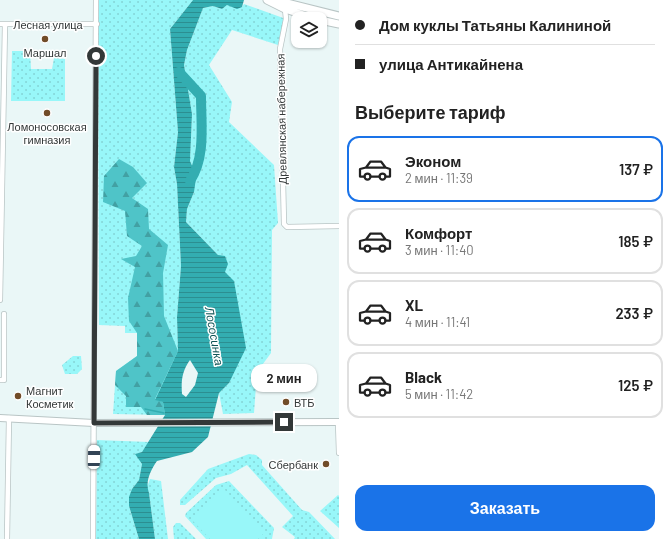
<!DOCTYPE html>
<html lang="ru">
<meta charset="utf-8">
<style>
body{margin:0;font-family:Barlow,sans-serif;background:#f2f2f2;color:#222;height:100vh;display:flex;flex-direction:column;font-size:15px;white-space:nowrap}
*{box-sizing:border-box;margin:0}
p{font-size:13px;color:#767676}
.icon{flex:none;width:22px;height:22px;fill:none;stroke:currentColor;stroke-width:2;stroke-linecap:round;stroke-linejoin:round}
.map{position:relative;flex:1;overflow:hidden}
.side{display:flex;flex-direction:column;background:#fff;width:332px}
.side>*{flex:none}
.banner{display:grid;align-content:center;height:88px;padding:0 16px;background:#fff}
.tools{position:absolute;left:291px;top:12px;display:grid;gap:8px}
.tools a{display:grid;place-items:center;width:36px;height:36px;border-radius:8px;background:#fff;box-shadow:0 1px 3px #0004;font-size:20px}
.end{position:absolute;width:18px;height:18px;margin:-9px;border:5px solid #333838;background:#fff;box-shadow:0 0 0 2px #fff}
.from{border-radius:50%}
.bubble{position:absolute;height:28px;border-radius:12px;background:#fff;box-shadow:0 1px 3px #0004;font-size:13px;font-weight:600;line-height:28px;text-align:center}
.car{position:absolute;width:12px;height:24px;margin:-12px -6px;border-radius:5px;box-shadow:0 0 3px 1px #0007;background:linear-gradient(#fff 24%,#345 0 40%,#fff 0 76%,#345 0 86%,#fff 0)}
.banner b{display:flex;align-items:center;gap:14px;height:38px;font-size:15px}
.banner b+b{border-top:1px solid #e0e0e0}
.banner i{width:10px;height:10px;background:#222}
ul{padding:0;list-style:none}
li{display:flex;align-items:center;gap:12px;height:66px;margin:0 8px 6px;padding:0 8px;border:2px solid #e0e0e0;border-radius:12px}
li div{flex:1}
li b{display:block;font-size:15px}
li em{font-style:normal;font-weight:600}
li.active{border-color:#1a73e8}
li>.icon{width:36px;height:36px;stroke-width:1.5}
h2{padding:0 16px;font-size:18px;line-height:48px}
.action{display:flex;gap:8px;margin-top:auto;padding:8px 16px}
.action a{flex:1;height:46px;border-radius:12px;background:#1a73e8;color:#fff;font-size:16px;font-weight:600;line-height:46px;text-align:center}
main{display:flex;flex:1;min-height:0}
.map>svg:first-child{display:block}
.green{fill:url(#green-dots)}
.forest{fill:url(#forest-firs)}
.pitch{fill:#98f7f9}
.water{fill:url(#water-rules);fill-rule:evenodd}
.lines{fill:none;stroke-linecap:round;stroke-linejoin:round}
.stream{stroke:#33adb1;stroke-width:1.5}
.river{stroke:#33adb1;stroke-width:10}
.minor-casing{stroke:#b9c5c5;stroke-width:6}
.secondary-casing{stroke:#b9c5c5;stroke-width:8}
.primary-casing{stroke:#b9c5c5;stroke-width:9}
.minor{stroke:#fff;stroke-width:4.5}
.secondary{stroke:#fff;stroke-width:6}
.primary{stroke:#fff;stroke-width:7}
.route{stroke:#333838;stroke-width:5}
.poi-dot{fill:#714c28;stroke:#fff;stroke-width:1.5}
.labels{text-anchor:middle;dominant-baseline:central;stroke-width:3;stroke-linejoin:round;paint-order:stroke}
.street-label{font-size:11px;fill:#333838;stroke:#fff}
.poi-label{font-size:11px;fill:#333838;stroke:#fff}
.water-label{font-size:12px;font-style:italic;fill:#115557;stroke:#fff}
</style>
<main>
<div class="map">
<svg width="339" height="539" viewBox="0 0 339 539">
<defs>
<pattern id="green-dots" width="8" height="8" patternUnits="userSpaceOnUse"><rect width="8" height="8" fill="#98f7f9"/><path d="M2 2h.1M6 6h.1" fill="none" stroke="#83d4d6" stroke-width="1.8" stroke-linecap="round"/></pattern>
<pattern id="forest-firs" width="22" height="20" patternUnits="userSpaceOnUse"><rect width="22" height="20" fill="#4fc4c8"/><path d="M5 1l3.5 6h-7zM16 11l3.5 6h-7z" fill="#42a0a3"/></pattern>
<pattern id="water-rules" width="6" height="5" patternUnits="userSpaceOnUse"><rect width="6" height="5" fill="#33adb1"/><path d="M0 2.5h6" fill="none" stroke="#2c8e91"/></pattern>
</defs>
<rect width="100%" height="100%" fill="#eaf7f7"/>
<path class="green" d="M98,0h95l-23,29 8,103 -4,35 3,17 4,82 -4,51 1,34 -13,64 -52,-1 3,-43 21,-15v-23h-12v-7l-26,-1z
M244,4l42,15 -8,26 -46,-15 -23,35 23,37 -3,20 45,43 4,58 -6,7 -1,123 -14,19 -3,41 -31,1 -4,-21 10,-10 -4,-111 -7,-17 -32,-33 1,-13 7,-17v-22l-4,-9 2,-47 -8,-49 3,-15 16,-42 10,-2 9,3 5,-4 15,2z
M12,51h18l1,18h21l2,-11 11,1v42h-54z
M73,356h8l1,13 -5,5h-12l-3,-9z
M97,440l52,2 -7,10 -6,2 6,10 -3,16 -7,9 -3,17 10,33h-43z
M249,454l7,1 6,5v5l40,45 7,2 26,27h-41l1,-2 -13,-10 11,-11 -46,-51 -16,9 -15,4 -31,27h-5v-5l28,-31z
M150,479l11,2 7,58h-13l-6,-46 -2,-6z
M229,481l45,47 -2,11h-66l-21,-23 1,-3 30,-28z
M338,495l1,1v32l-19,-17z
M176,523h4l16,16h-22l-1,-12z"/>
<path class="forest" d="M119,159l14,8 14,16 -15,15 16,11 1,20 19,16 -5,28 1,43 14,35 -23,48 8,3 2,13h-18l-6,-8h-15v-11l-11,-11 1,-14 21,-15v-23l-8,-12 -1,-23 7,-31 -14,-8 15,-3 6,-10 -15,-10 -2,-25 -22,-9 1,-26z"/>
<path class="pitch" d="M223,488l42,44 -7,7h-48l-19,-20z"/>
<path class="water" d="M193,0h51l-2,7 -5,2 -10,-4 -5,4 -9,-3 -10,2 -16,42 -3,15 8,49 -2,47 4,9 3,1 -3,21 -7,17 -1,13 32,33 7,1 3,8 -3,8 9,9 12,67 -17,35 -10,10 -11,44 -16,15 -35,9c-7,10 -12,21 -8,32l6,46h-16l-10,-33v-9l3,-8 7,-9 3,-16 -7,-10 7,-2 23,-37 -2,-13 -8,-2 23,-49 -1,-34 4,-51 -4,-82 -3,-17 4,-35 -8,-103zM190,360l8,13 -3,12 -9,12 -4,-3c-1,-13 0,-23 8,-34z"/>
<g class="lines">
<path class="stream" d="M145,409l19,4"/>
<path class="river" d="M179,72l22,24c0,28 5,61 -11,85"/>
<defs>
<path id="minor" d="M285,9l1,10 -6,30 4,175 3,3 52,-1
M0,24h97
M0,300l5,-276
M0,380h4v-66
M338,422l1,31
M7,539l2,-121
M93,539l3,-539"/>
<path id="secondary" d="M0,418l94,5 245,-1"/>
<path id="primary" d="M267,0l18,9 31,10
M272,2l15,1 52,13
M320,20l19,4"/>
</defs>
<use href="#minor" class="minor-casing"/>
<use href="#secondary" class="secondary-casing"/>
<use href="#primary" class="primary-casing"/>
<use href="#minor" class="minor"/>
<use href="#secondary" class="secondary"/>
<use href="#primary" class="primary"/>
</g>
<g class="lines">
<path class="route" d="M96,56l-2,367 190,-1"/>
</g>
<g class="poi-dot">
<circle cx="45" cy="39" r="4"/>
<circle cx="47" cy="113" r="4"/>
<circle cx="18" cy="396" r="4"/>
<circle cx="286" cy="402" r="4"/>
<circle cx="326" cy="464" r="4"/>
</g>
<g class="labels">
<g class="street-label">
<text x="48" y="24">Лесная улица</text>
<text transform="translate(281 119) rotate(-91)">Древлянская набережная</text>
</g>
<g class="poi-label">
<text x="45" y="52">Маршал</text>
<text x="47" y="126">Ломоносовская<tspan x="47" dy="13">гимназия</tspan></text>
<text x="26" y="390" text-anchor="start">Магнит<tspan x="26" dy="13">Косметик</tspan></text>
<text x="294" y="402" text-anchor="start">ВТБ</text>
<text x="318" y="464" text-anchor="end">Сбербанк</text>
</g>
<g class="water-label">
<text transform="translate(215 336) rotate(80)">Лососинка</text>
</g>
</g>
</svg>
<div class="tools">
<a><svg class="icon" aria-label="layers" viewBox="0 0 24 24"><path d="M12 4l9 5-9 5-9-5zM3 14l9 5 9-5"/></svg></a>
</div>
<i class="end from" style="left:96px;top:56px"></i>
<i class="end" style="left:284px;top:422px"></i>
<div class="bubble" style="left:251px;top:364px;width:66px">2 мин</div>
<i class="car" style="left:94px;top:457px;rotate:1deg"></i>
</div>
<section class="side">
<div class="banner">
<b><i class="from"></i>Дом куклы Татьяны Калининой</b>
<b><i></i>улица Антикайнена</b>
</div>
<h2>Выберите тариф</h2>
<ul>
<li class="active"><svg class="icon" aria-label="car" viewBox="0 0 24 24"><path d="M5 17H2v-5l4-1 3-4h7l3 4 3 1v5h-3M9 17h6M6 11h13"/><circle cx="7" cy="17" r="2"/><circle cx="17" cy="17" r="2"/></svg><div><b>Эконом</b><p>2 мин · 11:39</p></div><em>137 ₽</em></li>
<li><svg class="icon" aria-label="car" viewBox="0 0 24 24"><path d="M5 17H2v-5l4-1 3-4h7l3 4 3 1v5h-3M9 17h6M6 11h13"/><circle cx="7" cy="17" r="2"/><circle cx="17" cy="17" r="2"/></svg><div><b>Комфорт</b><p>3 мин · 11:40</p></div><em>185 ₽</em></li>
<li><svg class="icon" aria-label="car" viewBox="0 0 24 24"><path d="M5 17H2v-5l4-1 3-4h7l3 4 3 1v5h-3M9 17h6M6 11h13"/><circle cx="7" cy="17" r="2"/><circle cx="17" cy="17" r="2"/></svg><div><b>XL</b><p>4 мин · 11:41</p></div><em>233 ₽</em></li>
<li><svg class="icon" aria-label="car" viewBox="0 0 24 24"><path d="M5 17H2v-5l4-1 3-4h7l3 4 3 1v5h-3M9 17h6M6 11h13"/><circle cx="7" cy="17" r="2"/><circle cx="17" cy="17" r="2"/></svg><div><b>Black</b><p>5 мин · 11:42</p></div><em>125 ₽</em></li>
</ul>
<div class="action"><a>Заказать</a></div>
</section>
</main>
